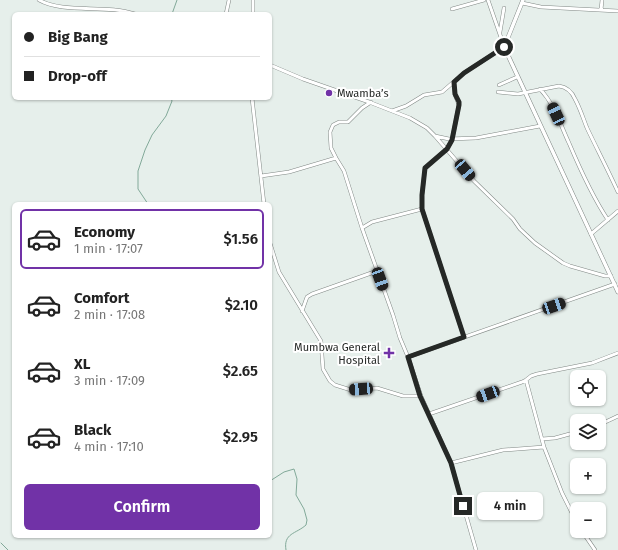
<!DOCTYPE html>
<meta charset="utf-8">
<style>
body{margin:0;font-family:"Fira Sans",sans-serif;background:#f2f2f2;color:#222;height:100vh;display:flex;flex-direction:column;font-size:15px;white-space:nowrap}
*{box-sizing:border-box;margin:0}
p{font-size:13px;color:#767676}
.icon{flex:none;width:22px;height:22px;fill:none;stroke:currentColor;stroke-width:2;stroke-linecap:round;stroke-linejoin:round}
.map{position:relative;flex:1;overflow:hidden}
.drawer{position:absolute;left:12px;top:202px;width:260px;height:336px;display:flex;flex-direction:column;background:#fff;border-radius:6px;box-shadow:0 1px 3px #0004}
.drawer>*{flex:none}
.guide{position:absolute;left:12px;top:12px;width:260px;height:88px;border-radius:6px;box-shadow:0 1px 3px #0004;display:grid;align-content:center;height:88px;padding:0 12px;background:#fff}
.controls{position:absolute;left:570px;top:370px;display:grid;gap:8px}
.controls a{display:grid;place-items:center;width:36px;height:36px;border-radius:6px;background:#fff;box-shadow:0 1px 3px #0004;font-size:20px}
.end{position:absolute;width:18px;height:18px;margin:-9px;border:5px solid #252826;background:#fff;box-shadow:0 0 0 2px #fff}
.from{border-radius:50%}
.bubble{position:absolute;height:28px;border-radius:6px;background:#fff;box-shadow:0 1px 3px #0004;font-size:13px;font-weight:600;line-height:28px;text-align:center}
.car{position:absolute;width:12px;height:24px;margin:-12px -6px;border-radius:5px;box-shadow:0 0 3px 1px #0007;background:linear-gradient(#222 24%,#8ab4d8 0 40%,#222 0 76%,#8ab4d8 0 86%,#222 0)}
.guide b{display:flex;align-items:center;gap:14px;height:38px;font-size:15px}
.guide b+b{border-top:1px solid #e0e0e0}
.guide i{width:10px;height:10px;background:#222}
ul{padding:7px 0 0;list-style:none}
li{display:flex;align-items:center;gap:12px;height:60px;margin:0 8px 6px;padding:0 4px;border:2px solid transparent;border-radius:6px}
li div{flex:1}
li b{display:block;font-size:15px}
li em{font-style:normal;font-weight:600}
li.on{border-color:#7132a7}
li>.icon{width:36px;height:36px;stroke-width:1.5}
.cta{display:flex;gap:8px;margin-top:auto;padding:8px 12px}
.cta a{flex:1;height:46px;border-radius:6px;background:#7132a7;color:#fff;font-size:16px;font-weight:600;line-height:46px;text-align:center}
.map>svg:first-child{display:block}
.lines{fill:none;stroke-linecap:round;stroke-linejoin:round}
.stream{stroke:#82a999;stroke-width:1}
.minor-casing{stroke:#818885;stroke-width:4}
.tertiary-casing{stroke:#818885;stroke-width:4.5}
.minor{stroke:#fff;stroke-width:3}
.tertiary{stroke:#fff;stroke-width:3.5}
.route{stroke:#252826;stroke-width:5}
.poi-dot{fill:#7132a7;stroke:#fff;stroke-width:1.5}
.labels{text-anchor:middle;dominant-baseline:central;stroke-width:4;stroke-linejoin:round;paint-order:stroke}
.poi-label{font-size:11px;fill:#252826;stroke:#fff;text-anchor:start}
</style>
<div class="map">
<svg width="618" height="550" viewBox="0 0 618 550">
<rect width="100%" height="100%" fill="#e6efeb"/>
<g class="lines">
<path class="stream" d="M172,14l5,-14
M148,204l-10,-15v-18l7,-21 7,-15 14,-19 6,-15 -1,-3
M270,481l14,-9 10,-3 3,10 -1,16 8,14 3,11 -1,5c-10,9 -23,8 -20,25
M1,543l7,7"/>
<defs>
<path id="minor" d="M39,0c25,14 67,4 96,14
M253,0v14
M488,0l17,49
M522,3l19,4 77,4
M452,9l32,-9
M601,10l1,-10
M226,14l3,-14
M500,32l4,-24
M270,65l33,14 66,23 41,16 17,10 8,8 14,3 27,-1 64,-12
M454,82l1,13 4,10 -7,35 -5,9 -22,19 -3,27v14l42,128
M499,85l18,-8
M540,89c15,16 20,35 29,54 11,26 23,53 39,77
M498,92l20,2 41,-8c7,1 13,6 16,13 5,9 8,19 12,29 10,21 21,42 31,64
M252,98l12,106
M371,102l-9,6 -14,14h-9l-6,3 -3,7 1,16 5,10 8,13 18,57 31,87 7,23 8,19 13,39 30,67 25,87
M392,111l14,-5 18,-11 18,-3 22,-19 40,-26
M435,136l39,45 39,38 7,10 15,14 28,20 7,3 35,10h6
M261,176l28,-4 47,-14
M362,228l10,-6 50,-13
M591,234l27,-23
M270,243l9,29 42,69 2,28 7,12 5,4 16,5 26,-2 26,8h18
M302,311l5,-14 5,-3 65,-23
M408,357l207,-73
M429,414l93,-32 4,-2
M599,425l19,-9
M542,439l13,-1 22,-6
M544,447l-18,-67 5,-4 6,-2 55,-11 26,-10
M451,463l52,-13 41,-3 18,46 15,30
M582,531l13,19"/>
<path id="tertiary" d="M523,0l-16,40 -1,11 112,241"/>
</defs>
<use href="#minor" class="minor-casing"/>
<use href="#tertiary" class="tertiary-casing"/>
<use href="#minor" class="minor"/>
<use href="#tertiary" class="tertiary"/>
</g>
<g class="lines">
<path class="route" d="M463,506l-12,-43 -31,-67 -12,-39 56,-20 -42,-128v-14l3,-27 22,-19 5,-9 7,-35v-3l-4,-8 -1,-12 10,-9 40,-26"/>
</g>
<g class="poi-dot">
<circle cx="329" cy="93" r="4"/>
<path d="M387 347h4v4h4v4h-4v4h-4v-4h-4v-4h4z"/>
</g>
<g class="labels">
<g class="poi-label">
<text x="337" y="93">Mwamba’s</text>
<text x="380" y="347" text-anchor="end">Mumbwa General<tspan x="380" dy="13">Hospital</tspan></text>
</g>
</g>
</svg>
<div class="controls">
<a><svg class="icon" aria-label="locate" viewBox="0 0 24 24"><circle cx="12" cy="12" r="6"/><path d="M12 2v4M12 18v4M2 12h4M18 12h4"/></svg></a>
<a><svg class="icon" aria-label="layers" viewBox="0 0 24 24"><path d="M12 4l9 5-9 5-9-5zM3 14l9 5 9-5"/></svg></a>
<a>+</a>
<a>−</a>
</div>
<i class="end from" style="left:504px;top:47px"></i>
<i class="end" style="left:463px;top:506px"></i>
<div class="bubble" style="left:477px;top:492px;width:66px">4 min</div>
<i class="car" style="left:556px;top:114px;rotate:335deg"></i>
<i class="car" style="left:465px;top:170px;rotate:140deg"></i>
<i class="car" style="left:380px;top:279px;rotate:160deg"></i>
<i class="car" style="left:554px;top:306px;rotate:71deg"></i>
<i class="car" style="left:361px;top:389px;rotate:266deg"></i>
<i class="car" style="left:488px;top:394px;rotate:250deg"></i>
<div class="guide">
<b><i class="from"></i>Big Bang</b>
<b><i></i>Drop-off</b>
</div>
<section class="drawer">
<ul>
<li class="on"><svg class="icon" aria-label="car" viewBox="0 0 24 24"><path d="M5 17H2v-5l4-1 3-4h7l3 4 3 1v5h-3M9 17h6M6 11h13"/><circle cx="7" cy="17" r="2"/><circle cx="17" cy="17" r="2"/></svg><div><b>Economy</b><p>1 min · 17:07</p></div><em>$1.56</em></li>
<li><svg class="icon" aria-label="car" viewBox="0 0 24 24"><path d="M5 17H2v-5l4-1 3-4h7l3 4 3 1v5h-3M9 17h6M6 11h13"/><circle cx="7" cy="17" r="2"/><circle cx="17" cy="17" r="2"/></svg><div><b>Comfort</b><p>2 min · 17:08</p></div><em>$2.10</em></li>
<li><svg class="icon" aria-label="car" viewBox="0 0 24 24"><path d="M5 17H2v-5l4-1 3-4h7l3 4 3 1v5h-3M9 17h6M6 11h13"/><circle cx="7" cy="17" r="2"/><circle cx="17" cy="17" r="2"/></svg><div><b>XL</b><p>3 min · 17:09</p></div><em>$2.65</em></li>
<li><svg class="icon" aria-label="car" viewBox="0 0 24 24"><path d="M5 17H2v-5l4-1 3-4h7l3 4 3 1v5h-3M9 17h6M6 11h13"/><circle cx="7" cy="17" r="2"/><circle cx="17" cy="17" r="2"/></svg><div><b>Black</b><p>4 min · 17:10</p></div><em>$2.95</em></li>
</ul>
<div class="cta"><a>Confirm</a></div>
</section>
</div>
